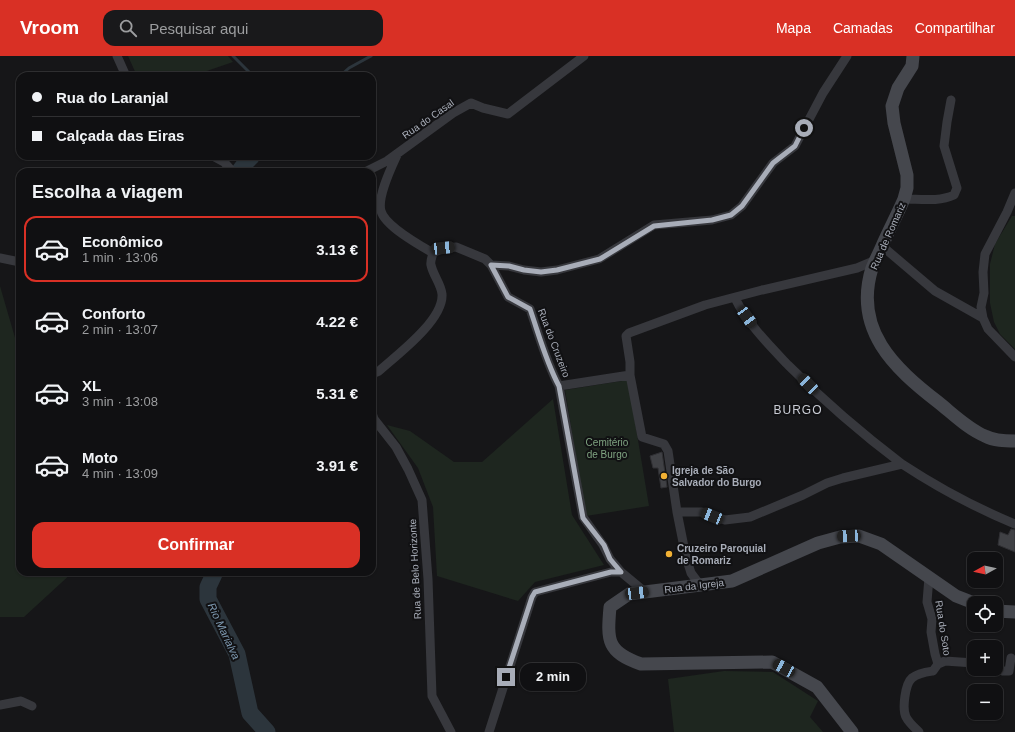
<!DOCTYPE html>
<html lang="pt">
<meta charset="utf-8">
<style>
body{margin:0;font-family:Arial,sans-serif;background:#19191b;color:#f1f3f6;height:100vh;display:flex;flex-direction:column;font-size:15px;white-space:nowrap}
*{box-sizing:border-box;margin:0}
p{font-size:13px;color:#9c9d9f}
.icon{flex:none;width:22px;height:22px;fill:none;stroke:currentColor;stroke-width:2;stroke-linecap:round;stroke-linejoin:round}
.map{position:relative;flex:1;overflow:hidden}
.panel{position:absolute;left:16px;top:112px;width:360px;height:408px;display:flex;flex-direction:column;background:#101012;border-radius:12px;box-shadow:0 1px 3px #0004,0 0 0 1px #303032}
.panel>*{flex:none}
.banner{position:absolute;left:16px;top:16px;width:360px;height:88px;border-radius:12px;box-shadow:0 1px 3px #0004,0 0 0 1px #303032;display:grid;align-content:center;height:88px;padding:0 16px;background:#101012}
.needle{width:26px;rotate:262deg}
.controls{position:absolute;left:967px;top:496px;display:grid;gap:8px}
.controls a{display:grid;place-items:center;width:36px;height:36px;border-radius:8px;background:#101012;box-shadow:0 1px 3px #0004,0 0 0 1px #303032;font-size:20px}
.end{position:absolute;width:18px;height:18px;margin:-9px;border:5px solid #a8adb8;background:#111;box-shadow:0 0 0 2px #111}
.from{border-radius:50%}
.bubble{position:absolute;height:28px;border-radius:12px;background:#101012;box-shadow:0 1px 3px #0004,0 0 0 1px #303032;font-size:13px;font-weight:700;line-height:28px;text-align:center}
.car{position:absolute;width:12px;height:24px;margin:-12px -6px;border-radius:5px;box-shadow:0 0 3px 1px #0007;background:linear-gradient(#222 24%,#8ab4d8 0 40%,#222 0 76%,#8ab4d8 0 86%,#222 0)}
.banner b{display:flex;align-items:center;gap:14px;height:38px;font-size:15px}
.banner b+b{border-top:1px solid #303032}
.banner i{width:10px;height:10px;background:#f1f3f6}
ul{padding:0;list-style:none}
li{display:flex;align-items:center;gap:12px;height:66px;margin:0 8px 6px;padding:0 8px;border:2px solid transparent;border-radius:12px}
li div{flex:1}
li b{display:block;font-size:15px}
li em{font-style:normal;font-weight:700}
li.current{border-color:#d93025}
li>.icon{width:36px;height:36px;stroke-width:1.5}
h2{padding:0 16px;font-size:18px;line-height:48px}
.button{display:flex;gap:8px;margin-top:auto;padding:8px 16px}
.button a{flex:1;height:46px;border-radius:12px;background:#d93025;color:#fff;font-size:16px;font-weight:700;line-height:46px;text-align:center}
header{display:flex;align-items:center;gap:24px;box-sizing:border-box;height:56px;padding:0 20px;background:#d93025;color:#fff}
header strong{font-size:19px}
nav{display:flex;gap:22px;margin-inline-start:auto;font-size:14px}
.search{width:280px;height:36px;background:#19191b;display:flex;align-items:center;gap:10px;box-sizing:border-box;padding:0 14px;border-radius:12px;color:#9c9d9f;font-size:15px}
.map>svg:first-child{display:block}
.green{fill:#1e261f}
.lines{fill:none;stroke-linecap:round;stroke-linejoin:round}
.stream{stroke:#2c353c;stroke-width:3}
.river{stroke:#2c353c;stroke-width:17}
.building{fill:#404145;stroke:#303034}
.street{stroke:#37383d;stroke-width:9}
.secondary{stroke:#45474d;stroke-width:13}
.route{stroke:#a8adb8;stroke-width:5}
.poi-dot{fill:#f2b134;stroke:#111113;stroke-width:1.5}
.labels{text-anchor:middle;dominant-baseline:central;stroke-width:4;stroke-linejoin:round;paint-order:stroke}
.street-label{font-size:10px;fill:#a8adb8;stroke:#111113}
.park-label{font-size:10px;fill:#7fa381;stroke:#111113}
.poi-label{font-size:10px;font-weight:bold;fill:#a8adb8;stroke:#111113;text-anchor:start}
.water-label{font-size:11px;font-style:italic;fill:#7f9bb3;stroke:#111113}
.quarter-label{font-size:12px;letter-spacing:1px;fill:#c9ccd4;stroke:#111113}
</style>
<header>
<strong>Vroom</strong>
<div class="search"><svg class="icon" aria-label="search" viewBox="0 0 24 24"><circle cx="10" cy="10" r="6"/><path d="M15 15l6 6"/></svg>Pesquisar aqui</div>
<nav><a>Mapa</a><a>Camadas</a><a>Compartilhar</a></nav>
</header>
<div class="map">
<svg width="1015" height="676" viewBox="0 0 1015 676">
<rect width="100%" height="100%" fill="#161618"/>
<path class="green" d="M128,0h100l5,6 -41,14h-55z
M1012,160h3v133l-15,-15 -6,-12 -4,-19v-39l5,-20z
M0,230l20,69v217h53l-49,45h-24z
M628,324l21,126 -63,10 -21,-126z
M553,343l19,116 32,50 -69,17 -17,19 -81,-25 -4,-69 -15,-39 -31,-43 23,6 44,31h28z
M724,615l49,1 45,29 -8,16 13,15h-149l-6,-53z"/>
<g class="lines">
<path class="stream" d="M233,0l20,20
M340,20l9,-8 22,-12"/>
<path class="river" d="M239,116l8,-11 5,-5
M215,516l-7,15v12l29,55 13,59 17,19"/>
</g>
<path class="building" d="M662,396l5,35 -6,1 -3,-20h-5l-3,-12z
M1011,473l4,1v22l-17,-7 2,-13 8,3z"/>
<g class="lines">
<path class="street" d="M117,0l9,20
M397,99c-6,13 -20,42 -16,56 4,15 38,34 52,42
M213,100l11,6 9,10
M365,116l22,-11 66,-48 18,-10 12,5 25,6 76,-58
M1015,137l-8,19 -22,42 -2,18 1,21 -3,14 2,11 5,11 27,28
M904,143c16,0 35,3 50,-4l3,-7 -13,-42 3,-24 4,-22
M882,190l53,45 48,27
M0,202l20,4
M491,209l18,1 15,4 17,2 16,-2 42,-11 55,-34 58,-5 19,-5 11,-9 31,-43 22,-17 28,-53 24,-37
M735,242c12,25 34,47 53,67 36,36 73,68 114,99
M372,318l7,-3c18,-16 65,-51 63,-77 -1,-10 -9,-19 -11,-29 -1,-3 1,-8 2,-12l10,-5 13,-1 29,12 6,6 17,32 22,12c9,26 16,53 29,77l24,131 20,28 7,14 11,13
M559,330l71,-11
M372,357l2,6 22,28 12,22 14,31 6,79 4,117 19,36
M677,456h25l23,8 25,-3 53,-22 24,-12 16,-5 59,-14c35,23 74,44 113,60
M929,521l-2,25 5,17 -1,13 4,22 3,10
M700,529l-9,-12 -5,-16 -9,-45 -9,-61 -4,-7 -22,-7 -12,-62v-13l-4,-26 3,-3 76,-28 57,-15 95,-22 19,-8
M938,608l7,-3 29,2
M996,612l7,3h6l2,-13
M0,649l21,-4 11,5
M489,676l43,-135 3,-5 76,-20h10l24,20
M919,676c-4,-4 -10,-9 -13,-15 -4,-8 -1,-33 6,-39 6,-5 14,-6 21,-7l5,-7"/>
<path class="secondary" d="M913,0l-1,10 -14,22 -6,18 2,17 13,52v13l-3,11c-7,16 -15,31 -22,47 -3,7 -7,15 -10,22 -19,62 22,100 66,134 15,12 30,27 47,34 9,5 20,5 30,5
M996,555l19,1
M852,676l-35,-45 -45,-25 -131,2c-34,-12 -34,-23 -31,-57l19,-13 103,-13 86,-38 22,-6 19,-1 22,8 75,52 18,7"/>
</g>
<g class="lines">
<path class="route" d="M506,621l26,-80 3,-5 76,-20h10l-11,-13 -6,-14 -21,-27 -24,-132c-13,-24 -20,-51 -29,-77l-22,-12 -17,-32 18,1 15,4 17,2 16,-2 43,-11 54,-33 58,-6 19,-5 11,-9 31,-43 22,-17 9,-18"/>
</g>
<g class="poi-dot">
<circle cx="664" cy="420" r="4"/>
<circle cx="669" cy="498" r="4"/>
</g>
<g class="labels">
<g class="street-label">
<text transform="translate(428 63) rotate(-35)">Rua do Casal</text>
<text transform="translate(888 180) rotate(-66)">Rua de Romariz</text>
<text transform="translate(554 287) rotate(69)">Rua do Cruzeiro</text>
<text transform="translate(415 513) rotate(-93)">Rua de Belo Horizonte</text>
<text transform="translate(694 530) rotate(-7)">Rua da Igreja</text>
<text transform="translate(943 572) rotate(81)">Rua do Soto</text>
</g>
<g class="park-label">
<text x="607" y="386">Cemitério<tspan x="607" dy="12">de Burgo</tspan></text>
</g>
<g class="poi-label">
<text x="672" y="414">Igreja de São<tspan x="672" dy="12">Salvador do Burgo</tspan></text>
<text x="677" y="492">Cruzeiro Paroquial<tspan x="677" dy="12">de Romariz</tspan></text>
</g>
<g class="water-label">
<text transform="translate(224 575) rotate(65)">Rio Marialva</text>
</g>
<g class="quarter-label">
<text x="798" y="354">BURGO</text>
</g>
</g>
</svg>
<div class="controls">
<a><svg class="needle" viewBox="-14 -14 28 28"><path d="M0-13l5 13h-10z" fill="#e53935"/><path d="M0 13l5-13h-10z" fill="#9c9d9f"/></svg></a>
<a><svg class="icon" aria-label="locate" viewBox="0 0 24 24"><circle cx="12" cy="12" r="6"/><path d="M12 2v4M12 18v4M2 12h4M18 12h4"/></svg></a>
<a>+</a>
<a>−</a>
</div>
<i class="end from" style="left:804px;top:72px"></i>
<i class="end" style="left:506px;top:621px"></i>
<div class="bubble" style="left:520px;top:607px;width:66px">2 min</div>
<i class="car" style="left:443px;top:192px;rotate:84deg"></i>
<i class="car" style="left:747px;top:261px;rotate:144deg"></i>
<i class="car" style="left:808px;top:328px;rotate:316deg"></i>
<i class="car" style="left:712px;top:460px;rotate:292deg"></i>
<i class="car" style="left:849px;top:480px;rotate:267deg"></i>
<i class="car" style="left:637px;top:537px;rotate:83deg"></i>
<i class="car" style="left:784px;top:612px;rotate:299deg"></i>
<div class="banner">
<b><i class="from"></i>Rua do Laranjal</b>
<b><i></i>Calçada das Eiras</b>
</div>
<section class="panel">
<h2>Escolha a viagem</h2>
<ul>
<li class="current"><svg class="icon" aria-label="car" viewBox="0 0 24 24"><path d="M5 17H2v-5l4-1 3-4h7l3 4 3 1v5h-3M9 17h6M6 11h13"/><circle cx="7" cy="17" r="2"/><circle cx="17" cy="17" r="2"/></svg><div><b>Econômico</b><p>1 min · 13:06</p></div><em>3.13 €</em></li>
<li><svg class="icon" aria-label="car" viewBox="0 0 24 24"><path d="M5 17H2v-5l4-1 3-4h7l3 4 3 1v5h-3M9 17h6M6 11h13"/><circle cx="7" cy="17" r="2"/><circle cx="17" cy="17" r="2"/></svg><div><b>Conforto</b><p>2 min · 13:07</p></div><em>4.22 €</em></li>
<li><svg class="icon" aria-label="car" viewBox="0 0 24 24"><path d="M5 17H2v-5l4-1 3-4h7l3 4 3 1v5h-3M9 17h6M6 11h13"/><circle cx="7" cy="17" r="2"/><circle cx="17" cy="17" r="2"/></svg><div><b>XL</b><p>3 min · 13:08</p></div><em>5.31 €</em></li>
<li><svg class="icon" aria-label="car" viewBox="0 0 24 24"><path d="M5 17H2v-5l4-1 3-4h7l3 4 3 1v5h-3M9 17h6M6 11h13"/><circle cx="7" cy="17" r="2"/><circle cx="17" cy="17" r="2"/></svg><div><b>Moto</b><p>4 min · 13:09</p></div><em>3.91 €</em></li>
</ul>
<div class="button"><a>Confirmar</a></div>
</section>
</div>
